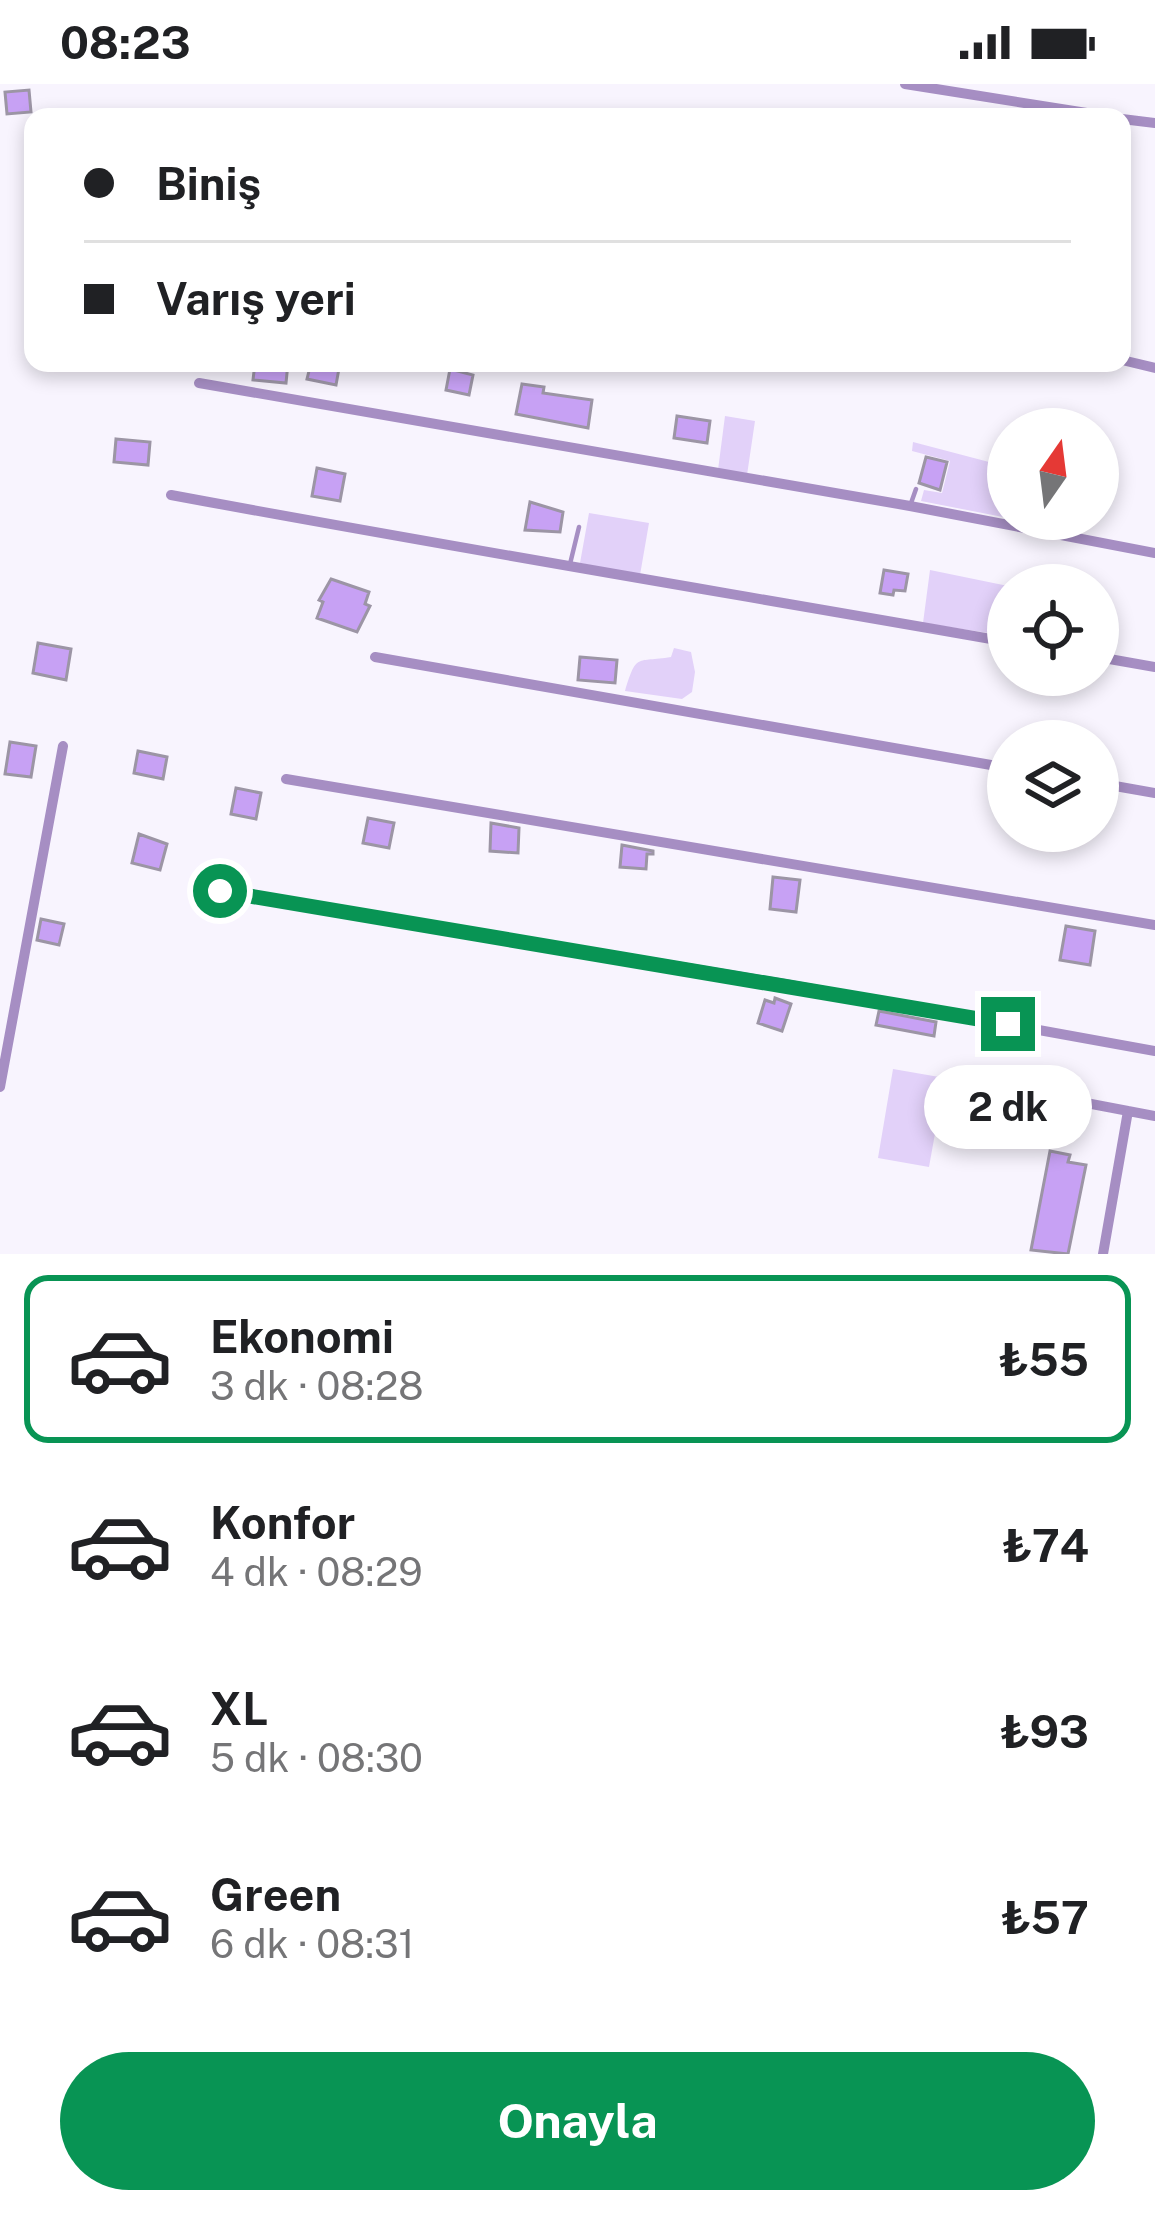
<!DOCTYPE html>
<html lang="tr">
<meta charset="utf-8">
<style>
body{margin:0;font-family:"Public Sans",sans-serif;background:#f2f2f2;color:#202124;height:100vh;display:flex;flex-direction:column;font-size:45px;white-space:nowrap}
*{box-sizing:border-box;margin:0}
p{font-size:39px;color:#757577}
.icon{flex:none;width:66px;height:66px;fill:none;stroke:currentColor;stroke-width:2;stroke-linecap:round;stroke-linejoin:round}
.map{position:relative;height:1170px;overflow:hidden}
.details{display:flex;flex-direction:column;background:#fff;flex:1}
.details>*{flex:none}
.guide{position:absolute;left:24px;top:24px;width:1107px;height:264px;border-radius:24px;box-shadow:0 6px 18px #0003;display:grid;align-content:center;height:264px;padding:0 60px;background:#fff}
.needle{width:78px;rotate:14deg}
.tools{position:absolute;left:987px;top:324px;display:grid;gap:24px}
.tools a{display:grid;place-items:center;width:132px;height:132px;border-radius:50%;background:#fff;box-shadow:0 6px 18px #0003;font-size:60px}
.end{position:absolute;width:54px;height:54px;margin:-27px;border:15px solid #089454;background:#fff;box-shadow:0 0 0 6px #fff}
.from{border-radius:50%}
.bubble{position:absolute;height:84px;border-radius:42px;background:#fff;box-shadow:0 6px 18px #0003;font-size:39px;font-weight:700;line-height:84px;text-align:center}
.guide b{display:flex;align-items:center;gap:42px;height:114px;font-size:45px}
.guide b+b{border-top:3px solid #e0e0e0}
.guide i{width:30px;height:30px;background:#202124}
ul{padding:21px 0 0;list-style:none}
li{display:flex;align-items:center;gap:36px;height:168px;margin:0 24px 18px;padding:0 36px;border:6px solid transparent;border-radius:24px}
li div{flex:1}
li b{display:block;font-size:45px}
li em{font-style:normal;font-weight:700}
li.current{border-color:#089454}
li>.icon{width:108px;height:108px;stroke-width:1.5}
.primary-button{display:flex;gap:24px;margin-top:auto;padding:24px 60px}
.primary-button a{flex:1;height:138px;border-radius:72px;background:#089454;color:#fff;font-size:48px;font-weight:700;line-height:138px;text-align:center}
.status{display:flex;justify-content:space-between;align-items:center;height:84px;padding:0 60px;background:#fff;direction:ltr}
.status svg{height:33px;fill:currentColor}
.map>svg:first-child{display:block}
.green{fill:#e2d1f9}
.building{fill:#c7a1f4;stroke:#9c95a5;stroke-width:3}
.lines{fill:none;stroke-linecap:round;stroke-linejoin:round}
.service{stroke:#a68ec3;stroke-width:4.5}
.minor{stroke:#a68ec3;stroke-width:10}
.route{stroke:#089454;stroke-width:15}
</style>
<div class="status"><b>08:23</b><svg viewBox="0 0 49 12"><path d="M0 12V9h3v3zM5 12V6h3v6zM10 12V3h3v9zM15 12V0h3v12zM26 1h20v11H26zM47 4h2v5h-2z"/></svg></div>
<div class="map">
<svg width="1155" height="1170" viewBox="0 0 1155 1170">
<rect width="100%" height="100%" fill="#f8f4fe"/>
<path class="green" d="M725,332l30,5 -8,54 -29,-5z
M913,358l95,25v51l-87,-17 3,-11 18,3 8,-32 -38,-10z
M589,429l60,10 -9,52 -60,-12z
M930,486l78,16v50l-85,-13z
M674,564l17,4 4,20 -3,20 -10,7 -57,-8c12,-39 11,-28 46,-34z
M893,985l52,9 -16,89 -51,-9z"/>
<path class="building" d="M29,6l2,22 -24,2 -2,-22z
M255,279h33l-2,20 -33,-3z
M311,279h29l-4,22 -29,-6z
M450,285l23,6 -4,20 -23,-5z
M522,300l22,3 -1,6 49,7 -4,28 -72,-14z
M677,332l33,5 -3,22 -33,-5z
M116,355l34,3 -2,23 -34,-3z
M926,373l21,5 -7,28 -21,-7z
M317,384l28,6 -5,27 -28,-5z
M530,418l33,10 -3,20 -35,-2z
M884,486l24,4 -3,17 -11,-1 -1,5 -13,-2z
M331,495l38,13 -4,12 5,2 -13,26 -40,-14 6,-16 -4,-2z
M38,559l33,6 -5,31 -33,-7z
M580,573l37,3 -2,23 -37,-3z
M10,658l26,4 -5,31 -26,-3z
M138,667l29,6 -4,22 -29,-6z
M236,704l25,5 -5,26 -25,-5z
M368,734l26,5 -5,25 -26,-5z
M491,739l28,5 -1,25 -28,-2z
M139,750l28,10 -7,26 -28,-7z
M622,761l31,6v3h-6l-1,15 -26,-2z
M773,793l27,3 -4,32 -26,-3z
M41,835l23,5 -5,21 -22,-5z
M1066,842l29,5 -5,34 -30,-5z
M775,914l16,6 -9,27 -24,-8 7,-23 9,3z
M879,927l57,11 -2,14 -58,-11z
M1050,1067l20,4 -2,7 18,3 -18,89 -37,-4z"/>
<g class="lines">
<path class="service" d="M910,422l6,-17
M570,480l9,-37"/>
<path class="minor" d="M905,0l207,33
M1122,35l33,4
M1122,276l33,8
M199,299l711,123 245,47
M171,411c278,52 558,98 837,147
M375,573l633,111
M1098,573l57,10
M286,695l869,146
M1098,699l57,10
M220,807l565,93 370,67
M0,1003l63,-341
M957,1019l29,-19 169,32
M1103,1170l25,-143"/>
</g>
<g class="lines">
<path class="route" d="M220,807l788,133"/>
</g>
</svg>
<div class="tools">
<a><svg class="needle" viewBox="-14 -14 28 28"><path d="M0-13l5 13h-10z" fill="#e53935"/><path d="M0 13l5-13h-10z" fill="#757577"/></svg></a>
<a><svg class="icon" aria-label="locate" viewBox="0 0 24 24"><circle cx="12" cy="12" r="6"/><path d="M12 2v4M12 18v4M2 12h4M18 12h4"/></svg></a>
<a><svg class="icon" aria-label="layers" viewBox="0 0 24 24"><path d="M12 4l9 5-9 5-9-5zM3 14l9 5 9-5"/></svg></a>
</div>
<i class="end from" style="left:220px;top:807px"></i>
<i class="end" style="left:1008px;top:940px"></i>
<div class="bubble" style="left:924px;top:981px;width:168px">2 dk</div>
<div class="guide">
<b><i class="from"></i>Biniş</b>
<b><i></i>Varış yeri</b>
</div>
</div>
<section class="details">
<ul>
<li class="current"><svg class="icon" aria-label="car" viewBox="0 0 24 24"><path d="M5 17H2v-5l4-1 3-4h7l3 4 3 1v5h-3M9 17h6M6 11h13"/><circle cx="7" cy="17" r="2"/><circle cx="17" cy="17" r="2"/></svg><div><b>Ekonomi</b><p>3 dk · 08:28</p></div><em>₺55</em></li>
<li><svg class="icon" aria-label="car" viewBox="0 0 24 24"><path d="M5 17H2v-5l4-1 3-4h7l3 4 3 1v5h-3M9 17h6M6 11h13"/><circle cx="7" cy="17" r="2"/><circle cx="17" cy="17" r="2"/></svg><div><b>Konfor</b><p>4 dk · 08:29</p></div><em>₺74</em></li>
<li><svg class="icon" aria-label="car" viewBox="0 0 24 24"><path d="M5 17H2v-5l4-1 3-4h7l3 4 3 1v5h-3M9 17h6M6 11h13"/><circle cx="7" cy="17" r="2"/><circle cx="17" cy="17" r="2"/></svg><div><b>XL</b><p>5 dk · 08:30</p></div><em>₺93</em></li>
<li><svg class="icon" aria-label="car" viewBox="0 0 24 24"><path d="M5 17H2v-5l4-1 3-4h7l3 4 3 1v5h-3M9 17h6M6 11h13"/><circle cx="7" cy="17" r="2"/><circle cx="17" cy="17" r="2"/></svg><div><b>Green</b><p>6 dk · 08:31</p></div><em>₺57</em></li>
</ul>
<div class="primary-button"><a>Onayla</a></div>
</section>
